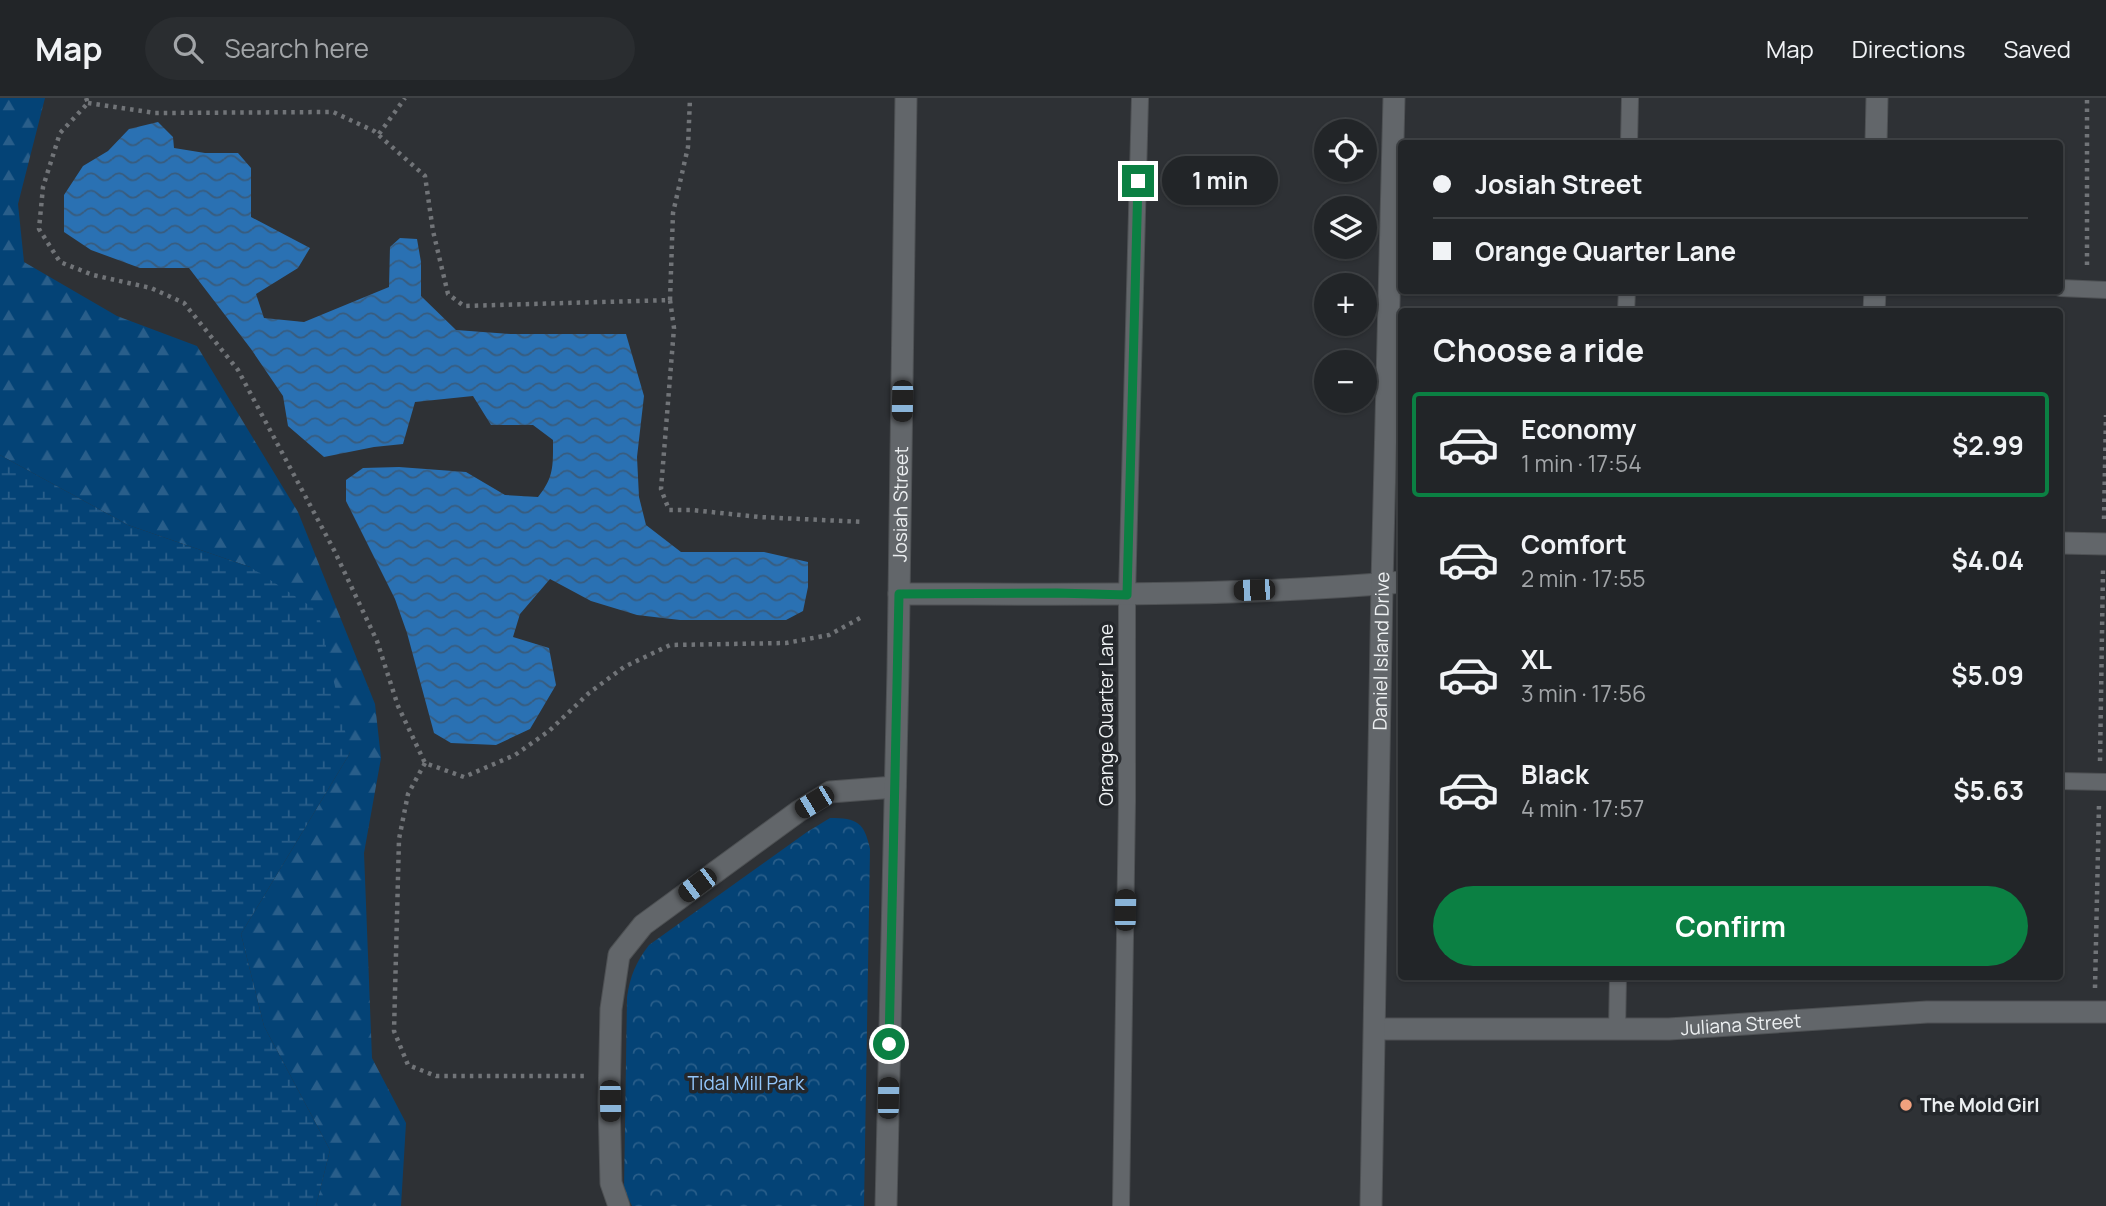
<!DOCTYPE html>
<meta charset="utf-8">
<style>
body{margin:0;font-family:Manrope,sans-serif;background:#2a2d30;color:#f1f3f6;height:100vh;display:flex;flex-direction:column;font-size:26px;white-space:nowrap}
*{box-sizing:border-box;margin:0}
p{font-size:23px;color:#a2a5a8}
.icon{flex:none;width:38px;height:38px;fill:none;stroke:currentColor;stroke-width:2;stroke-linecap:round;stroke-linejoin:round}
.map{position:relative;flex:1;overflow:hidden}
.sheet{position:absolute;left:1398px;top:210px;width:665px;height:672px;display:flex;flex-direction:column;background:#222528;border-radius:7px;box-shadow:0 2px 5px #0004,0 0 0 2px #3f4245}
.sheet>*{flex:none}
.hud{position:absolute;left:1398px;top:42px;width:665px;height:154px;border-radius:7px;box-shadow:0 2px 5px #0004,0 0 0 2px #3f4245;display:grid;align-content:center;height:154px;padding:0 35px;background:#222528}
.buttons{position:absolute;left:1314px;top:21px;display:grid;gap:14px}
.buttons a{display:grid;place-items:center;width:63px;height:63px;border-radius:50%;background:#222528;box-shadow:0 2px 5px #0004,0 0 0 2px #3f4245;font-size:35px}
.end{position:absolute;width:32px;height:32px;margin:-16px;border:9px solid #0b8043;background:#fff;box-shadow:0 0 0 4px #fff}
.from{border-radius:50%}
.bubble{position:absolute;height:49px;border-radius:24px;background:#222528;box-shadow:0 2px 5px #0004,0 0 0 2px #3f4245;font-size:23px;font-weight:700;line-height:49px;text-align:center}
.car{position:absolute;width:21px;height:42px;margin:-21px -10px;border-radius:9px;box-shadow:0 0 5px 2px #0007;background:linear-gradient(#222 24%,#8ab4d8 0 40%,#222 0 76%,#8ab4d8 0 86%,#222 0)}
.hud b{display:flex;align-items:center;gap:24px;height:66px;font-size:26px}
.hud b+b{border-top:2px solid #3f4245}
.hud i{width:18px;height:18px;background:#f1f3f6}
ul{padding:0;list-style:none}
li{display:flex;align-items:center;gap:21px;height:105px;margin:0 14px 10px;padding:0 21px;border:4px solid transparent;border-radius:7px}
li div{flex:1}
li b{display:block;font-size:26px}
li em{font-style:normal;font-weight:700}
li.on{border-color:#0b8043}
li>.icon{width:63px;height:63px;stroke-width:1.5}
h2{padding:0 35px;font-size:32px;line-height:84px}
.primary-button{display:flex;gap:14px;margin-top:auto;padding:14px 35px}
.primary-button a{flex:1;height:80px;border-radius:42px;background:#0b8043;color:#fff;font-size:28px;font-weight:700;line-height:80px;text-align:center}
header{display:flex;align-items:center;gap:42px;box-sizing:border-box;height:98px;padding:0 35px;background:#222528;border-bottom:2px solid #3f4245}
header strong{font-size:33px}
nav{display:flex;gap:38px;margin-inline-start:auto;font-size:24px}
.search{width:490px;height:63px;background:#2a2d30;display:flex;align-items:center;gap:18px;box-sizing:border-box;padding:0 24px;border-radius:38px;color:#a2a5a8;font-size:26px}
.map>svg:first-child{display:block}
.forest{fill:url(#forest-firs)}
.wetland{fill:url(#wetland-marsh)}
.park{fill:url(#park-crowns)}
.water{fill:url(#water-waves)}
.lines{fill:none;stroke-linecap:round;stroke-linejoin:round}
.lane-casing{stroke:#4e5154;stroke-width:18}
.street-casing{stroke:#4e5154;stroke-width:23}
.path{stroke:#717478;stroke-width:4.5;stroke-dasharray:3.5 5;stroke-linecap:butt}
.lane{stroke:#62666a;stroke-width:16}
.street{stroke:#62666a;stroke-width:21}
.route{stroke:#0b8043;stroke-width:9}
.poi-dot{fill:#f2a17e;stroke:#24272b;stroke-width:2.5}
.labels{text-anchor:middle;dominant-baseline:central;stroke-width:7;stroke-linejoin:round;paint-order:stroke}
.street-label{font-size:19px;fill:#eceff1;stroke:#24272b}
.park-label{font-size:19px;fill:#93c6fb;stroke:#24272b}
.poi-label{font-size:19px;font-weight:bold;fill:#eceff1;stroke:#24272b;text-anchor:start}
</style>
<header>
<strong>Map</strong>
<div class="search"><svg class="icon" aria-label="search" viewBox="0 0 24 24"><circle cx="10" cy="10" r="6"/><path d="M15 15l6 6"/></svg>Search here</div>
<nav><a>Map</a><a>Directions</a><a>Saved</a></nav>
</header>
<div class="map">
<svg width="2106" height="1108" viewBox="0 0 2106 1108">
<defs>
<pattern id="forest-firs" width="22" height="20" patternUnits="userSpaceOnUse" patternTransform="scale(1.75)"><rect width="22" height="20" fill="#044376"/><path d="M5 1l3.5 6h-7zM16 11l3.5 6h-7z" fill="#295e8a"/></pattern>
<pattern id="wetland-marsh" width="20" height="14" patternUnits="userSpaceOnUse" patternTransform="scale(1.75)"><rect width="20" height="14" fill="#044376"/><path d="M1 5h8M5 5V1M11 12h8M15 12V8" fill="none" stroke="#295e8a"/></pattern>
<pattern id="park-crowns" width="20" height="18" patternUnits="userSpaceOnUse" patternTransform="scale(1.75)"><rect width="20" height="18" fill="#044376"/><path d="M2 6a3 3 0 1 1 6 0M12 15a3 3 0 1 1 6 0" fill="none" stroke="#295e8a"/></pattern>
<pattern id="water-waves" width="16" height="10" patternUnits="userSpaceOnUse" patternTransform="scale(1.75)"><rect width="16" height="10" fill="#2a71b3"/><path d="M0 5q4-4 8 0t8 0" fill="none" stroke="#385c7e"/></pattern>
</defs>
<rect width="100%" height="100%" fill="#2e3135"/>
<path class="forest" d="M0,0h45l-27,106 6,58 93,54 80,30 101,166 77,192 6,54 -17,95 8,205 34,65 -5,83h-85l14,-56 -66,-124 -23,-92 109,-181 -100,-186 -122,-42 -128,-70z"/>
<path class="wetland" d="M0,357l128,70 122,42 68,44 32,142 -109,181 23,92 66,124 -14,56h-316z"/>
<path class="park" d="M830,720c27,0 34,4 40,31l-6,357h-232l-8,-16 3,-193c3,-21 9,-35 22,-52l158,-113z"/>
<path class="water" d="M158,24l15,15 1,11 31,5h33l13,15v49l59,31 -12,20 -42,26 8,24 40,4 85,-35 1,-40 10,-9 17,1 4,23v34l35,34 54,4h116l18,62 -7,61 2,40 7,28 35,27h83l44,10v25l-5,24 -17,9h-106l-43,-5 -46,-14 -41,-22 -30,35 -7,23 36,11 7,37 -26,44 -34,16 -45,-2 -17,-10 -27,-100 -12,-34 -49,-98v-21l17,-12 36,-1 67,5 39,23 33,2c16,-20 15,-31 15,-57l-20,-15h-42l-18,-29 -58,6 -12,42 -29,3 -50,10 -36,-31 -5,-30 -32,-47 -62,-81h-49l-49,-18 -27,-18v-37l19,-29 25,-15 21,-22z"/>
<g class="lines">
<defs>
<path id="lane" d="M1629,46l1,-46
M2060,190l46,2
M1626,214l1,-22
M2060,683l46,1
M1617,933l1,-55
M1121,1108l6,-404v-207l13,-497"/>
<g id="street">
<path d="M1876,46l1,-46"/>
<path d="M1874,214l1,-22"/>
<path d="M2060,445l46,1"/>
<path d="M899,496c167,0 336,3 503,-12"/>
<path id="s1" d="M1375,931h294l258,-17h179"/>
<path d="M619,1108l-8,-23 -2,-82 2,-92 8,-54 24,-30 156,-114 31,-19 65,-5"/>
<path id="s2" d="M886,1108l12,-536 8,-572"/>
<path id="s3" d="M1371,1108l11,-622 12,-486"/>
</g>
</defs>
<use href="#lane" class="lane-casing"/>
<use href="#street" class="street-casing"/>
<path class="path" d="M86,0l2,5 -28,30 -17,54 -4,42 21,33 33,13 58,13 33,15 54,67 96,180 43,91 21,65 27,57 39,14 51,-22 34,-24 40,-38 35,-26 46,-22 116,-2 43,-8 33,-18
M88,5l67,10 178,-1 41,19 51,45 8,55 15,63 16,12 206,-6 4,28 -13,161 8,21h23l67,7 105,5
M379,36l26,-36
M2087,167v-167
M670,202l3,-87 15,-66 2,-49
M2104,421l2,-104
M2100,663l3,-191
M425,665l-17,31 -9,45 -5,192 14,34 28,11h149
M2095,890l4,-184"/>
<use href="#lane" class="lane"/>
<use href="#street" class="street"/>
</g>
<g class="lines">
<path class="route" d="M889,946l10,-450 158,-1 70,2 11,-414"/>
</g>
<circle class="poi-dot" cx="1906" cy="1007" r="7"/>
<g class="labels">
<g class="street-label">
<text stroke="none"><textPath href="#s2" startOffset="702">Josiah Street</textPath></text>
<text stroke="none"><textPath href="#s3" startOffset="555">Daniel Island Drive</textPath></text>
<text transform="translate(1106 617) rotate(-90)">Orange Quarter Lane</text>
<text stroke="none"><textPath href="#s1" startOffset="366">Juliana Street</textPath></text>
</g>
<g class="park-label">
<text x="746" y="985">Tidal Mill Park</text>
</g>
<g class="poi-label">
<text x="1920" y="1007">The Mold Girl</text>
</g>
</g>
</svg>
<div class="buttons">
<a><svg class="icon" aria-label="locate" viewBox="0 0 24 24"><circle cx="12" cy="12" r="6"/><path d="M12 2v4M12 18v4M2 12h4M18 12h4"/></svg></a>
<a><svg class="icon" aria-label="layers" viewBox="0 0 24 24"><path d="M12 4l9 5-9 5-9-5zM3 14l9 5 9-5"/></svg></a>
<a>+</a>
<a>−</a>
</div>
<i class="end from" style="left:889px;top:946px"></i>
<i class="end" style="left:1138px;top:83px"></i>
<div class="bubble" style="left:1162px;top:58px;width:116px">1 min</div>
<i class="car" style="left:902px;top:303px;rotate:181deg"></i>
<i class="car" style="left:1254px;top:492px;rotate:268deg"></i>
<i class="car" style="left:814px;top:704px;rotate:239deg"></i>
<i class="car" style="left:697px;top:787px;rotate:233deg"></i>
<i class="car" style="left:1125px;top:812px;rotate:1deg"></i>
<i class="car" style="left:888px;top:1000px;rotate:1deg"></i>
<i class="car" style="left:610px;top:1003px;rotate:179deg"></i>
<div class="hud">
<b><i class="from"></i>Josiah Street</b>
<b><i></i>Orange Quarter Lane</b>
</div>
<section class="sheet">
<h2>Choose a ride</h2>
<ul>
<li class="on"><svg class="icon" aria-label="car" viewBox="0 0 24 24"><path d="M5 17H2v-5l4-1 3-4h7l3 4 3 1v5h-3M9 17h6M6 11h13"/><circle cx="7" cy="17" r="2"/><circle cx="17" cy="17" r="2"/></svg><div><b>Economy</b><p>1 min · 17:54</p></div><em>$2.99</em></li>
<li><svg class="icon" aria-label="car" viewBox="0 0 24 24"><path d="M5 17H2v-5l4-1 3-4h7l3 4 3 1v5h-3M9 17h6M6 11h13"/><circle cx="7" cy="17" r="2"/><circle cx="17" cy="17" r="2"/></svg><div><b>Comfort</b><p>2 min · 17:55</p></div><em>$4.04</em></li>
<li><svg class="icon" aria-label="car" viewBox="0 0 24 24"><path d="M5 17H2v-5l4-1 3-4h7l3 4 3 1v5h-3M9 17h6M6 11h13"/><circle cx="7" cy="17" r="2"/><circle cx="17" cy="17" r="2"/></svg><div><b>XL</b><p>3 min · 17:56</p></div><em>$5.09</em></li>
<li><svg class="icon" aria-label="car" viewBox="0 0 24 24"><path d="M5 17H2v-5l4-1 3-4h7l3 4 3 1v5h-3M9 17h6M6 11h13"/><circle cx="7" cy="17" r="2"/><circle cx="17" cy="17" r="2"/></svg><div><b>Black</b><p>4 min · 17:57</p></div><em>$5.63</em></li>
</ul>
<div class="primary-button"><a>Confirm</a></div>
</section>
</div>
